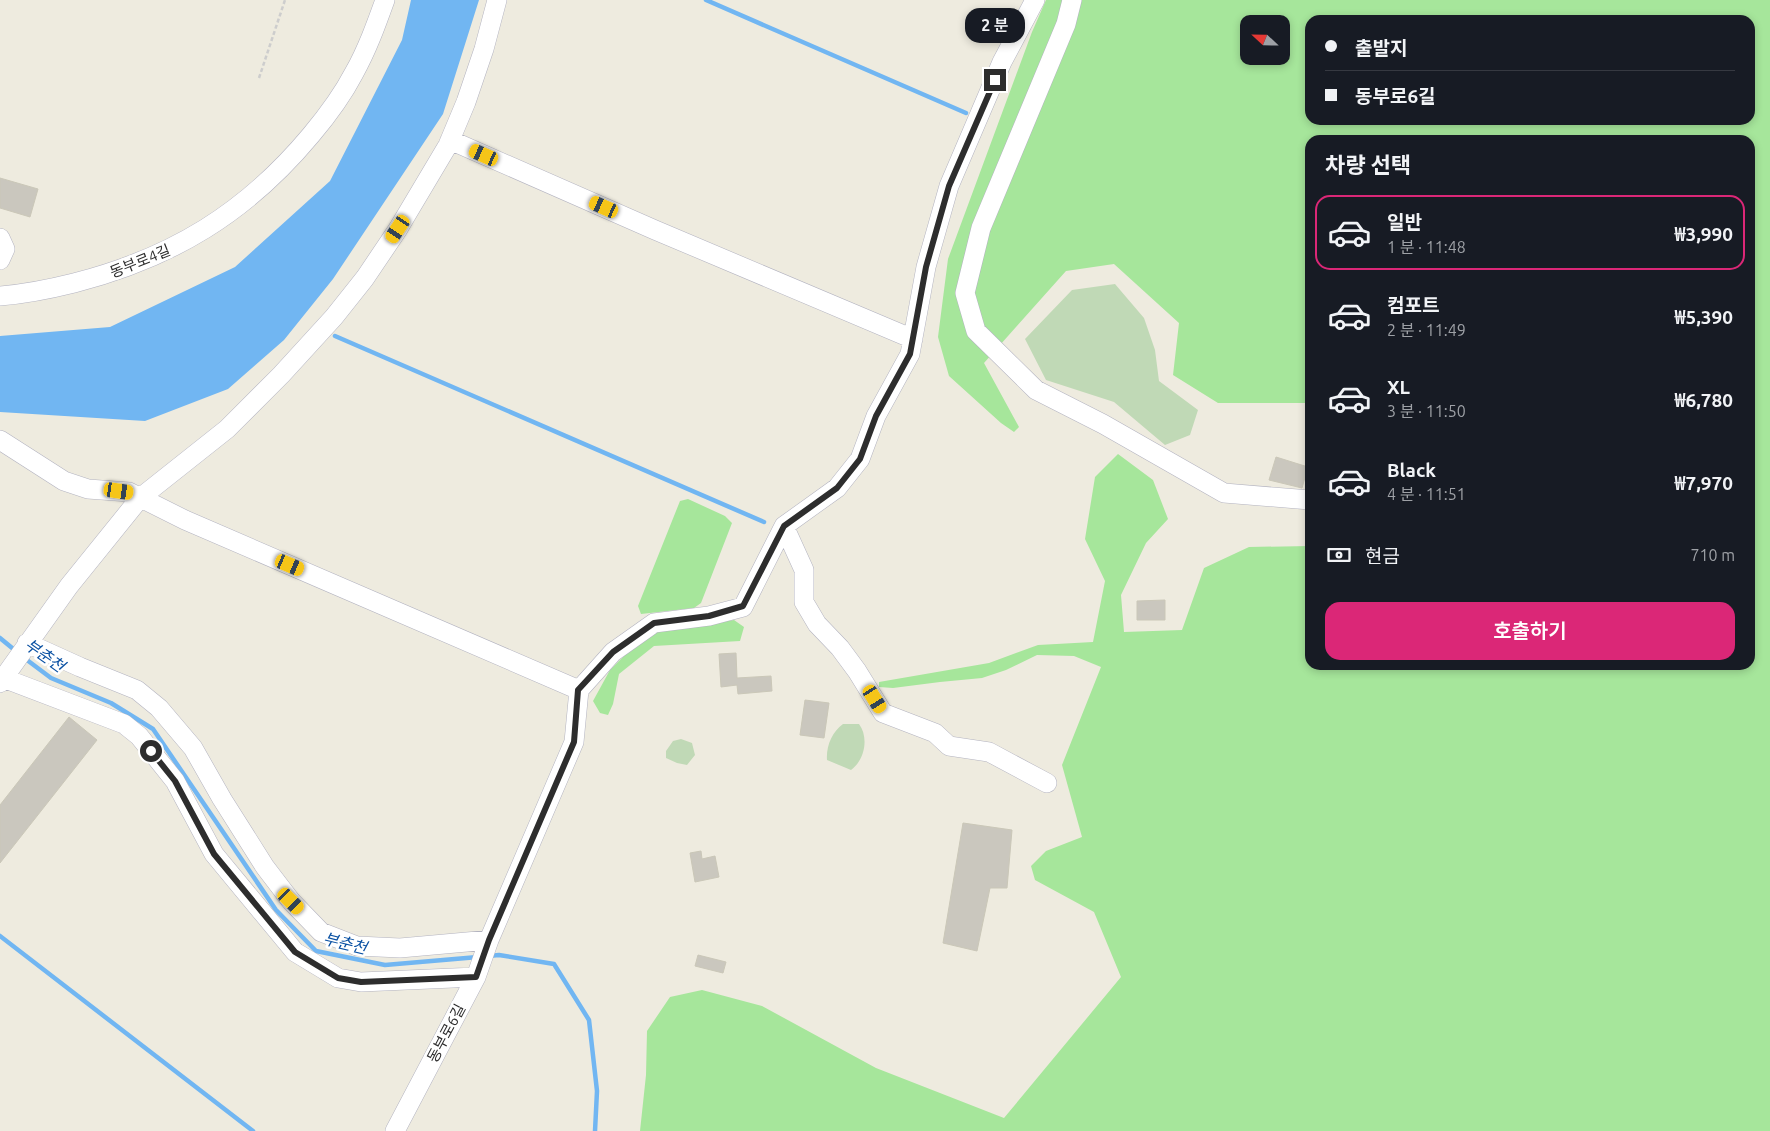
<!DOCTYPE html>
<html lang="ko">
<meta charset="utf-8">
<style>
body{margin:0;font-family:Ubuntu,"Noto Sans KR",sans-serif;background:#20242c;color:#f1f3f6;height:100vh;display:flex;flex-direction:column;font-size:19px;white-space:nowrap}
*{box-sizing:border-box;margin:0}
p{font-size:16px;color:#9ea1a6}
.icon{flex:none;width:28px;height:28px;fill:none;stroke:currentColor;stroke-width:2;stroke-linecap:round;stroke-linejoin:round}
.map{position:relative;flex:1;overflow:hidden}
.details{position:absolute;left:1305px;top:135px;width:450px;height:535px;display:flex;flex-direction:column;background:#171b24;border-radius:15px;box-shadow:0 2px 8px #0003}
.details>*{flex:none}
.guide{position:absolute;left:1305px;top:15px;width:450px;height:110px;border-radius:15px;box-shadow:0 2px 8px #0003;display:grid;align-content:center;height:110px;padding:0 20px;background:#171b24}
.needle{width:32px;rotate:292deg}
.buttons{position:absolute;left:1240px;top:15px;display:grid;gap:10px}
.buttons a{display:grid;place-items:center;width:50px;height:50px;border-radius:10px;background:#171b24;box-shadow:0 2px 8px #0003;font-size:25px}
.end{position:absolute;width:22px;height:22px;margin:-11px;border:6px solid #2d2d2d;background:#fff;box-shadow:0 0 0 2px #fff}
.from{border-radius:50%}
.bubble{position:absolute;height:35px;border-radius:15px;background:#171b24;box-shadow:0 2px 8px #0003;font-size:16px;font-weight:600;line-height:35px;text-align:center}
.car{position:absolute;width:15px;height:30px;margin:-15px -8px;border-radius:6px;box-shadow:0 0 4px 1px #0007;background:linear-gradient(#f5c518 24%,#345 0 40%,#f5c518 0 76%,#345 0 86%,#f5c518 0)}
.guide b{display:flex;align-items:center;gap:18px;height:48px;font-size:19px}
.guide b+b{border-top:1px solid #363941}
.guide i{width:12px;height:12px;background:#f1f3f6}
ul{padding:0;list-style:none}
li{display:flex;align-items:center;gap:15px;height:75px;margin:0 10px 8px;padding:0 10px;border:2px solid transparent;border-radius:15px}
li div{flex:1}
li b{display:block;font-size:19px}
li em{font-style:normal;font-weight:600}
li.active{border-color:#db2777}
li>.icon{width:45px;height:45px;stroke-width:1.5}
h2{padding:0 20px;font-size:22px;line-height:60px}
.pay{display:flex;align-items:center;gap:12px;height:55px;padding:0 20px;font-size:19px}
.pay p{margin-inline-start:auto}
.primary-button{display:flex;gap:10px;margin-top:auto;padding:10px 20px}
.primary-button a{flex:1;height:58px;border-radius:15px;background:#db2777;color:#fff;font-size:20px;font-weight:600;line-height:58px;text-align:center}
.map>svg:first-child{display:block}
.green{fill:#a6e69b;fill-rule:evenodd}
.cemetery{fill:#c0d9b6}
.water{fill:#71b6f2}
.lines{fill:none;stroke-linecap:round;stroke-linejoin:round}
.stream{stroke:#71b6f2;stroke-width:4.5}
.building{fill:#cac7be;stroke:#cac7b8}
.minor-casing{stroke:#b3b3c0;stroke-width:20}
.path{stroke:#cdcdcd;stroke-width:2.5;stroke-dasharray:4 2.5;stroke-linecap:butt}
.minor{stroke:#fff;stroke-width:19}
.route{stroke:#2d2d2d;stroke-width:6}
.labels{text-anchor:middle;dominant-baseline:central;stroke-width:5;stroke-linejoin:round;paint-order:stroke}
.street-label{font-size:15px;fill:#2d2d2d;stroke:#fff}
.water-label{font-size:16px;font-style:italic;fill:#0a51a3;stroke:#fff}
</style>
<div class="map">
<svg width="1770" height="1131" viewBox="0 0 1770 1131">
<rect width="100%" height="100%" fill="#eeebdf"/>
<path class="green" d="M1046,0h724v1131h-1130l6,-56 1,-44 23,-34 32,-7 60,16 114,62 128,50 117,-141 -27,-65 -59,-32 -4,-14 15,-15 36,-14 -20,-72 39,-98 -27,-11 -37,-1 -31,15 -24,8 -42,4 -47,6 -14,-1v-5l110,-19 49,-18 55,-3 12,-61 -20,-42 10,-62 23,-23 35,26 15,39 -22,24 -25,52 3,37 58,-2 22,-62 45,-21 61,-1v119h440v-525h-440v263h-92l-45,-28 6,-52 -65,-59 -48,7 -82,92 35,64 -5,5 -13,-9 -52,-47 -11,-39 10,-78 84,-227zM1310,20h440v100h-440zM1249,24h32v32h-32z
M688,499l37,17 7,7 -31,80 -7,5 -53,6 -3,-8 42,-105z
M734,620l10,7 -4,14 -86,5 -35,28 -6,30 -5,11 -8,-2 -7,-12 17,-31 25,-25 23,-14z"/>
<path class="cemetery" d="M1115,284l29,34 11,32 4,31 39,29 -8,25 -25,10 -51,-43 -68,-22 -21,-41 47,-49z
M843,724h16c10,13 6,36 -8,46l-24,-10c-1,-14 5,-28 16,-36z
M681,739l11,4 3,12 -8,10 -10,-2 -11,-5v-7l7,-10z"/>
<path class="water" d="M411,0h68l-36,114 -110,165 -49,61 -56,49 -83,32 -145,-9v-76l110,-9 125,-60 95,-86 72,-141z"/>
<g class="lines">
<path class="stream" d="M706,0l260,113
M335,336l429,186
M0,638l17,14
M23,657l28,21 60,25 42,26 123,181 40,41 69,14 93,-8
M0,936l253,195
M488,956l11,-1 55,9 35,56 8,71 -2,40"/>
</g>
<path class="building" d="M0,178l38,11 -8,28 -30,-9z
M1276,457l32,10 -6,21 -33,-8z
M1165,600v20h-28v-19z
M736,653l1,25 34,-2 1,15 -34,3 -1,-9 -16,2 -2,-33z
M805,700l24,3 -5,35 -24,-3z
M69,717l28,23 -97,123v-58z
M963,823l49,7 -5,58h-17l-13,63 -34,-8z
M701,851l1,8 13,-3 4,21 -24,5 -5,-29z
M698,955l28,7 -3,11 -28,-7z"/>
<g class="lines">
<defs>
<path id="minor" d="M1072,0l-6,24 -85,204 -16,65 11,38 60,59 67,34 121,69 86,7
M450,140l205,90 258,109
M0,238l5,11 -5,11
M0,296c25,-2 50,-7 74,-13 98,-25 172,-70 237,-148 16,-19 31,-39 43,-62 13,-23 22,-48 31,-73
M0,440l64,41 24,8 41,3 56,28 394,170
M784,526l20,44v32l13,22 23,24 17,23 26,42 52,20 14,13 40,6 58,31
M27,643l53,24 57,23 22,18 34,40 29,51 43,68 26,34 30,31 36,14 43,2 89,-8
M0,676l3,2 121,46 15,12 36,45 39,73 81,98 43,26 23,4 115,-5
M0,683l69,-97 71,-88 87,-69 54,-54 53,-58 31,-39 33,-49 50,-84 18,-43 18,-53 13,-49
M395,1131l81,-154 13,-37 85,-198 5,-52 34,-38 41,-29 55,-7 34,-9 41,-81 53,-38 23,-29 16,-43 34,-62 16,-87 23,-81 53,-124 33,-62"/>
</defs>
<use href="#minor" class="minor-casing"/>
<path class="path" d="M259,78l26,-78"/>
<use href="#minor" class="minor"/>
</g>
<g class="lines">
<path class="route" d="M151,751l24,30 39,73 81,98 43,26 23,4 115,-5 13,-37 85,-198 4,-52 35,-38 41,-29 55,-7 34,-10 41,-80 53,-38 23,-29 16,-43 34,-62 16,-87 23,-81 46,-106"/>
</g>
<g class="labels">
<g class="street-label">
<text transform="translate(140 261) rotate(-22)">동부로4길</text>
<text transform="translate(446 1033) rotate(-62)">동부로6길</text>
</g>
<g class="water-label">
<text transform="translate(45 655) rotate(35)">부춘천</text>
<text transform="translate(345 943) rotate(14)">부춘천</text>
</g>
</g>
</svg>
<div class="buttons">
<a><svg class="needle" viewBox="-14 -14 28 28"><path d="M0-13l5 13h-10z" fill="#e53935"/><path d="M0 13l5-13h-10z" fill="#9ea1a6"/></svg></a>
</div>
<i class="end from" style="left:151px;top:751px"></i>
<i class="end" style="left:995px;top:80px"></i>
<div class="bubble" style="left:965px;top:8px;width:60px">2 분</div>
<i class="car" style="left:484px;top:155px;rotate:294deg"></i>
<i class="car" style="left:604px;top:207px;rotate:294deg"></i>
<i class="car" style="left:398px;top:229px;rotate:214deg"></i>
<i class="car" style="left:119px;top:491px;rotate:98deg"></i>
<i class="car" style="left:290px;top:565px;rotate:113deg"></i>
<i class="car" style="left:875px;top:699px;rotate:148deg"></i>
<i class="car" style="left:291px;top:901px;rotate:135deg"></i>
<div class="guide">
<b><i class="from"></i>출발지</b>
<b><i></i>동부로6길</b>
</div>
<section class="details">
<h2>차량 선택</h2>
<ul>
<li class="active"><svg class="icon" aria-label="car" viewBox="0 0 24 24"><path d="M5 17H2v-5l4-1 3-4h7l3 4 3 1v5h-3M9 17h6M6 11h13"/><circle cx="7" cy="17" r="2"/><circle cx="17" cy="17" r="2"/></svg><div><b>일반</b><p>1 분 · 11:48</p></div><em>₩3,990</em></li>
<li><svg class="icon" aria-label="car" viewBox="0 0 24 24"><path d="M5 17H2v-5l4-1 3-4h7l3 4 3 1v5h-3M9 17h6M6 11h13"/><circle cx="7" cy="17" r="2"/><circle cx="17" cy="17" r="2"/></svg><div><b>컴포트</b><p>2 분 · 11:49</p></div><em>₩5,390</em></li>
<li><svg class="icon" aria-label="car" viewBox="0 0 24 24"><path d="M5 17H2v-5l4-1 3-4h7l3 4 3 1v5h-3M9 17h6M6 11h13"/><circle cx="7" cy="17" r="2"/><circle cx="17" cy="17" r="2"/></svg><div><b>XL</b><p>3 분 · 11:50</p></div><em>₩6,780</em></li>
<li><svg class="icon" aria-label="car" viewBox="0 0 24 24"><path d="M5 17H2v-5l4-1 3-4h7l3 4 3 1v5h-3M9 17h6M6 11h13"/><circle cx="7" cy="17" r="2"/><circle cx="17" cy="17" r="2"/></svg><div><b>Black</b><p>4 분 · 11:51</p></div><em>₩7,970</em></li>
</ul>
<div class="pay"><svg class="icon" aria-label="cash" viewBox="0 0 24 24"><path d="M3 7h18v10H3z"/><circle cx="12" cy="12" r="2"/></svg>현금<p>710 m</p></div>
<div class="primary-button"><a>호출하기</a></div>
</section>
</div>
